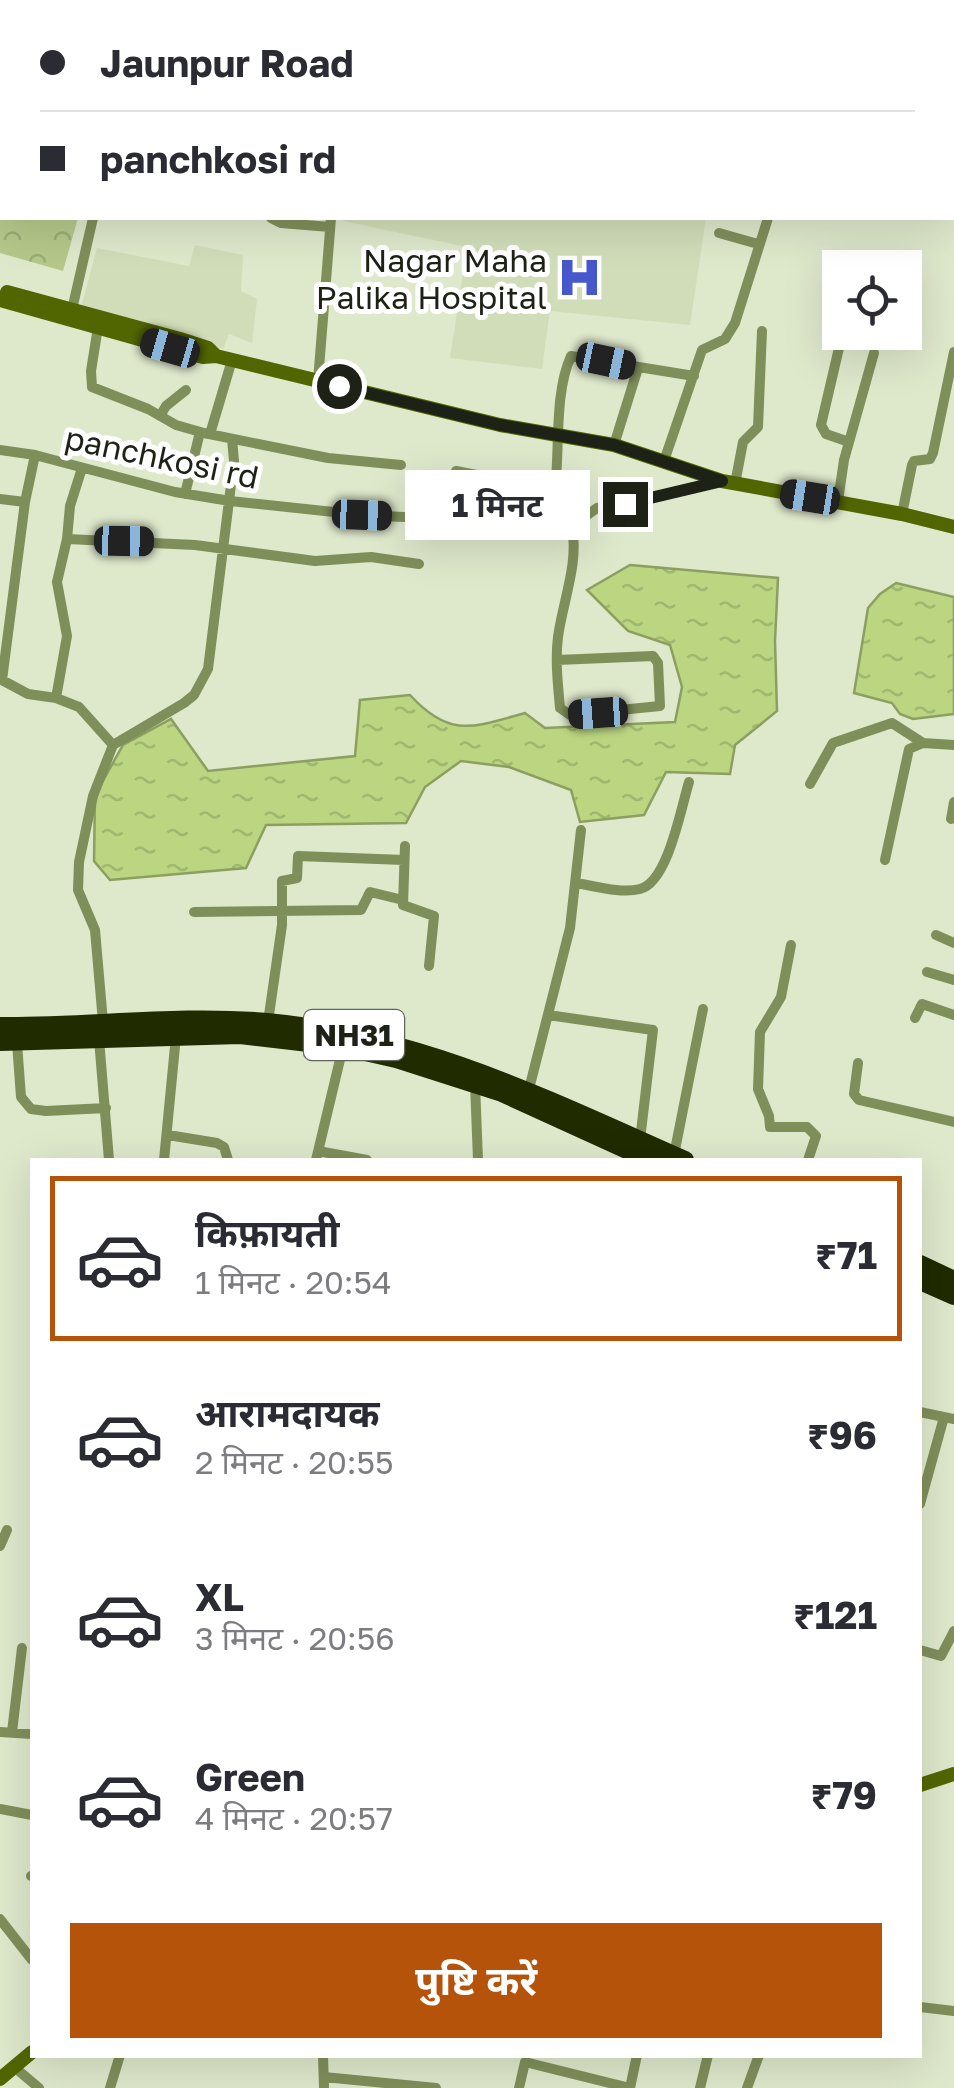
<!DOCTYPE html>
<html lang="hi">
<meta charset="utf-8">
<style>
body{margin:0;font-family:"Golos Text","Noto Sans Devanagari",sans-serif;background:#f7f7f7;color:#2b2b33;height:100vh;display:flex;flex-direction:column;font-size:38px;white-space:nowrap}
*{box-sizing:border-box;margin:0}
p{font-size:32px;color:#7c7c81}
.icon{flex:none;width:55px;height:55px;fill:none;stroke:currentColor;stroke-width:2;stroke-linecap:round;stroke-linejoin:round}
.map{position:relative;flex:1;overflow:hidden}
.side{position:absolute;left:30px;top:1158px;width:892px;height:900px;display:flex;flex-direction:column;background:#fff;border-radius:0px;box-shadow:0 10px 40px #0002}
.side>*{flex:none}
.top-card{position:absolute;left:0px;top:0px;width:955px;height:220px;box-shadow:0 10px 40px #0002;display:grid;align-content:center;height:220px;padding:0 40px;background:#fff}
.tools{position:absolute;left:822px;top:250px;display:grid;gap:20px}
.tools a{display:grid;place-items:center;width:100px;height:100px;border-radius:0px;background:#fff;box-shadow:0 10px 40px #0002;font-size:50px}
.end{position:absolute;width:45px;height:45px;margin:-22px;border:12px solid #1d2116;background:#fff;box-shadow:0 0 0 5px #fff}
.from{border-radius:50%}
.bubble{position:absolute;height:70px;border-radius:0px;background:#fff;box-shadow:0 10px 40px #0002;font-size:32px;font-weight:700;line-height:70px;text-align:center}
.car{position:absolute;width:30px;height:60px;margin:-30px -15px;border-radius:12px;box-shadow:0 0 8px 2px #0007;background:linear-gradient(#222 24%,#8ab4d8 0 40%,#222 0 76%,#8ab4d8 0 86%,#222 0)}
.top-card b{display:flex;align-items:center;gap:35px;height:95px;font-size:38px}
.top-card b+b{border-top:2px solid #e1e1e2}
.top-card i{width:25px;height:25px;background:#2b2b33}
ul{padding:18px 0 0;list-style:none}
li{display:flex;align-items:center;gap:30px;height:165px;margin:0 20px 15px;padding:0 20px;border:5px solid transparent;border-radius:0px}
li div{flex:1}
li b{display:block;font-size:38px}
li em{font-style:normal;font-weight:700}
li.selected{border-color:#b45309}
li>.icon{width:90px;height:90px;stroke-width:1.5}
.button{display:flex;gap:20px;margin-top:auto;padding:20px 40px}
.button a{flex:1;height:115px;border-radius:0px;background:#b45309;color:#fff;font-size:40px;font-weight:700;line-height:115px;text-align:center}
.map>svg:first-child{display:block}
.built{fill:#d1ddb9}
.forest{fill:url(#forest-crowns)}
.water{fill:url(#water-ripples);stroke:#8c9f61;stroke-width:2.5}
.lines{fill:none;stroke-linecap:round;stroke-linejoin:round}
.street{stroke:#7f8f5a;stroke-width:10}
.secondary{stroke:#516600;stroke-width:14}
.highway{stroke:#202b00;stroke-width:18}
.route{stroke:#1d2116;stroke-width:12}
.labels{text-anchor:middle;dominant-baseline:central;stroke-width:10;stroke-linejoin:round;paint-order:stroke}
.shield{fill:#fff;stroke:#61645c;stroke-width:2.5}
.shield-label{font-size:30px;font-weight:bold;fill:#1d2116}
.poi-label{font-size:32px;fill:#1d2116;stroke:#fff;text-anchor:end}
.street-label{font-size:32px;fill:#1d2116;stroke:#fff}
</style>
<div class="map">
<svg width="954" height="2088" viewBox="0 0 954 2088">
<defs>
<pattern id="forest-crowns" width="20" height="18" patternUnits="userSpaceOnUse" patternTransform="scale(2.5)"><rect width="20" height="18" fill="#b5c88a"/><path d="M2 6a3 3 0 1 1 6 0M12 15a3 3 0 1 1 6 0" fill="none" stroke="#9bac76"/></pattern>
<pattern id="water-ripples" width="26" height="14" patternUnits="userSpaceOnUse" patternTransform="scale(2.5)"><rect width="26" height="14" fill="#bbd581"/><path d="M2 4q2-2 4 0t4 0M15 11q2-2 4 0t4 0" fill="none" stroke="#a0b76f"/></pattern>
</defs>
<rect width="100%" height="100%" fill="#dee8cb"/>
<path class="built" d="M343,218h363l-16,107 -140,-14 -8,58 -92,-11 17,-111 -124,-26z
M195,245l48,10 -2,36 16,8 -5,44 -23,-9 -6,15 -142,-42 16,-59 92,18z"/>
<path class="forest" d="M0,80l2,138h76l-15,53 -63,-18z"/>
<path class="water" d="M630,565l148,13 -3,63 2,70 -42,34 -5,29 -64,-2 -22,43 -64,7 -9,-32 -62,-23 -48,-6 -36,26 -19,36 -140,2 -20,43 -136,12 -16,-19 1,-66 28,-50 48,-26 37,52 147,-15 5,-56 50,-5c40,44 64,32 115,18l20,15 130,-6 7,-35 -12,-42 -42,-14 -41,-41z
M896,583l58,14v117l-41,5 -13,-5 -8,-11 -38,-10 14,-85 12,-14z"/>
<g class="lines">
<path class="street" d="M278,0l9,1
M601,0l11,2
M768,0l12,2
M30,2v-2
M56,2l1,-2
M87,2v-2
M117,2v-2
M199,2v-2
M350,2v-2
M679,2v-2
M810,2l1,-2
M0,43h2
M952,195h2
M271,218l10,5 49,4
M719,233l39,11
M71,314l22,-96
M98,327l-7,44 1,16 56,22 28,16 28,8 124,25 73,7
M839,348l-18,77 5,9 23,8
M318,381l13,-163
M160,416l6,-10 20,-16
M210,434l22,-74
M614,445l24,-77
M0,450l35,5 140,37 55,9 132,14 84,4 99,14 27,-7 25,-18 28,-4 96,-23
M664,461l38,-111 23,-11 10,-16 33,-105
M456,471l125,24
M735,484l8,-42 15,-15 4,-96
M555,490c5,-41 -1,-97 16,-134l123,20
M185,494l15,-62
M0,499l25,3
M838,501l6,-41 30,-107
M902,514l10,-49 2,-4 16,-2 3,-6 21,-101
M67,539l128,6 120,16 56,-4 48,7
M557,660l96,-4 5,7 2,43 -90,9 -10,-7c-2,-23 -5,-48 -2,-71 5,-37 21,-73 14,-111
M0,679l28,15 28,4 23,9 34,38
M2,680l23,-178 10,-47
M56,698l11,-62 -10,-54 10,-43 3,-33 12,-38
M810,784l23,-41 59,-20 31,20
M951,819l3,-17
M405,846l-2,59 31,11 -5,50
M885,860l24,-111 14,-6 31,2
M576,883c19,3 45,11 64,6 28,-7 41,-81 49,-107
M194,912l167,-2 9,-18 33,8
M936,935l18,8
M791,945l-10,52 -21,35 -2,57 11,27 1,11h37l9,9 -8,24
M927,972l27,8
M548,1015l105,15 -13,110
M915,1018l7,-14 32,11
M103,1022l-8,-92 -17,-40 1,-28 14,-66 20,-51 71,-42 10,-8 14,-26 26,-208 -2,-22
M268,1022l14,-97v-44l15,-3 1,-22 106,4
M99,1039l10,121
M17,1043l4,54 10,12 15,2 60,-3
M858,1063l-4,31 5,6 95,22
M475,1084l3,76
M529,1089l41,-161 11,-98
M168,1135l49,8 7,4 4,13
M318,1151l49,9
M674,1155l29,-146
M164,1160l12,-124
M316,1160l27,-113
M920,1412l34,7
M920,1504l24,-87
M0,1546l7,-16
M920,1650l21,6 13,-25
M0,1732l32,2
M12,1732l10,-84
M0,1809l32,6
M31,1876h1
M0,1919l32,41
M920,2007l34,4
M323,2055l1,33
M13,2066l26,22
M324,2077l112,11
M110,2088l10,-33
M519,2088l6,-26 105,26 7,-33
M700,2088l8,-33
M747,2088l12,-33"/>
<path class="secondary" d="M7,292l173,47 28,9 8,8
M0,300l203,57 13,-1 284,69 114,20 108,36 180,33 52,13
M920,1785l34,-11
M0,2079l32,-27"/>
<path class="highway" d="M0,1026c89,1 178,-12 267,-4 154,14 280,77 418,138
M0,1042l240,-7 103,12 53,12 106,34 147,67
M920,1264l34,16
M920,1281l34,15"/>
</g>
<g class="lines">
<path class="route" d="M339,386l161,39 114,20 108,36 -97,23"/>
</g>
<defs>
<symbol id="hospital-bare" viewBox="-9 -9 18 18"><path d="M-5-5h3v3.5h4V-5h3V5h-3V1.5h-4V5h-3Z" fill="#4757cc" stroke="#fff" stroke-width="2.5" paint-order="stroke"/></symbol>
</defs>
<g fill-rule="evenodd">
<use href="#hospital-bare" x="548" y="246" width="63" height="63"/>
</g>
<g class="labels">
<rect class="shield" x="304" y="1010" width="100" height="50" rx="8"/>
<g class="shield-label">
<text x="354" y="1035">NH31</text>
</g>
<g class="poi-label">
<text x="547" y="260">Nagar Maha<tspan x="547" dy="37">Palika Hospital</tspan></text>
</g>
<g class="street-label">
<text transform="translate(162 457) rotate(12)">panchkosi rd</text>
</g>
</g>
</svg>
<div class="tools">
<a><svg class="icon" aria-label="locate" viewBox="0 0 24 24"><circle cx="12" cy="12" r="6"/><path d="M12 2v4M12 18v4M2 12h4M18 12h4"/></svg></a>
</div>
<i class="end from" style="left:339px;top:386px"></i>
<i class="end" style="left:625px;top:504px"></i>
<div class="bubble" style="left:405px;top:470px;width:185px">1 मिनट</div>
<i class="car" style="left:170px;top:348px;rotate:286deg"></i>
<i class="car" style="left:606px;top:361px;rotate:102deg"></i>
<i class="car" style="left:810px;top:497px;rotate:279deg"></i>
<i class="car" style="left:362px;top:515px;rotate:92deg"></i>
<i class="car" style="left:124px;top:541px;rotate:91deg"></i>
<i class="car" style="left:598px;top:713px;rotate:266deg"></i>
<div class="top-card">
<b><i class="from"></i>Jaunpur Road</b>
<b><i></i>panchkosi rd</b>
</div>
<section class="side">
<ul>
<li class="selected"><svg class="icon" aria-label="car" viewBox="0 0 24 24"><path d="M5 17H2v-5l4-1 3-4h7l3 4 3 1v5h-3M9 17h6M6 11h13"/><circle cx="7" cy="17" r="2"/><circle cx="17" cy="17" r="2"/></svg><div><b>किफ़ायती</b><p>1 मिनट · 20:54</p></div><em>₹71</em></li>
<li><svg class="icon" aria-label="car" viewBox="0 0 24 24"><path d="M5 17H2v-5l4-1 3-4h7l3 4 3 1v5h-3M9 17h6M6 11h13"/><circle cx="7" cy="17" r="2"/><circle cx="17" cy="17" r="2"/></svg><div><b>आरामदायक</b><p>2 मिनट · 20:55</p></div><em>₹96</em></li>
<li><svg class="icon" aria-label="car" viewBox="0 0 24 24"><path d="M5 17H2v-5l4-1 3-4h7l3 4 3 1v5h-3M9 17h6M6 11h13"/><circle cx="7" cy="17" r="2"/><circle cx="17" cy="17" r="2"/></svg><div><b>XL</b><p>3 मिनट · 20:56</p></div><em>₹121</em></li>
<li><svg class="icon" aria-label="car" viewBox="0 0 24 24"><path d="M5 17H2v-5l4-1 3-4h7l3 4 3 1v5h-3M9 17h6M6 11h13"/><circle cx="7" cy="17" r="2"/><circle cx="17" cy="17" r="2"/></svg><div><b>Green</b><p>4 मिनट · 20:57</p></div><em>₹79</em></li>
</ul>
<div class="button"><a>पुष्टि करें</a></div>
</section>
</div>
